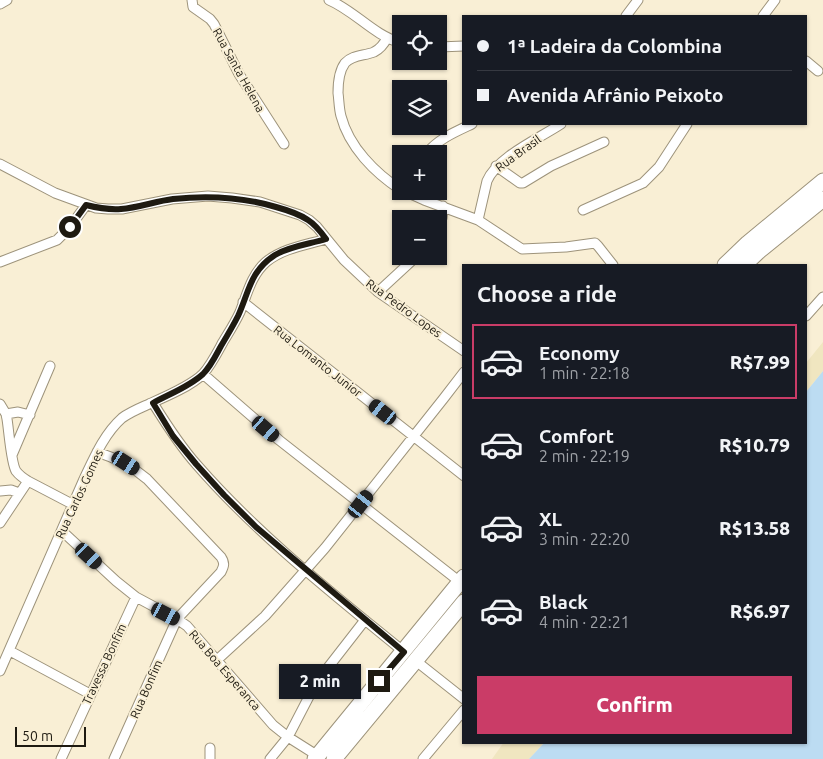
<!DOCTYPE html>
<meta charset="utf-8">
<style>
body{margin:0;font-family:Ubuntu,sans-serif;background:#20242c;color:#f1f3f6;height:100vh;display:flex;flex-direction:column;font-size:19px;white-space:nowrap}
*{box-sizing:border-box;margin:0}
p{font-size:16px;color:#9ea1a6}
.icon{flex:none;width:28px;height:28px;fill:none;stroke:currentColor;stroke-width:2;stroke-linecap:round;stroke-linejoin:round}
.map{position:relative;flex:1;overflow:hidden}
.side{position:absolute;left:462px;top:264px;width:345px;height:480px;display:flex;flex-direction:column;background:#171b24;border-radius:0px;box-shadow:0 1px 4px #0004}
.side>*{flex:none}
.guide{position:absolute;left:462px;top:15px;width:345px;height:110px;border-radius:0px;box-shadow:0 1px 4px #0004;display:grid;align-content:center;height:110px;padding:0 15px;background:#171b24}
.controls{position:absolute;left:392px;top:15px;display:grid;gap:10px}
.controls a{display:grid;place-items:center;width:55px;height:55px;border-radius:0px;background:#171b24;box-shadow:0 1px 4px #0004;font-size:25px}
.scale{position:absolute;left:15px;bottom:12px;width:71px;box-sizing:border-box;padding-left:5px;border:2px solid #1e1a11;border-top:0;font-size:14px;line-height:18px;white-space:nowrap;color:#1e1a11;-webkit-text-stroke:4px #f9efd5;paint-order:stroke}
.end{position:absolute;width:22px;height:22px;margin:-11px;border:6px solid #1e1a11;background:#fff;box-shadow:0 0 0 2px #fff}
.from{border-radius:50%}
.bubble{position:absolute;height:35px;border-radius:0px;background:#171b24;box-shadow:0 1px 4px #0004;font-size:16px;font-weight:800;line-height:35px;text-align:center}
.car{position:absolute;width:15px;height:30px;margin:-15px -8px;border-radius:6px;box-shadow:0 0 4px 1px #0007;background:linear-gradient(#222 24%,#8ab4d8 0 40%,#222 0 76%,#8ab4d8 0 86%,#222 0)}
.guide b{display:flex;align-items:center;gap:18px;height:48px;font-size:19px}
.guide b+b{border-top:1px solid #363941}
.guide i{width:12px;height:12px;background:#f1f3f6}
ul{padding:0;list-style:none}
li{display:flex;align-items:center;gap:15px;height:75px;margin:0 10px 8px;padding:0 5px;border:2px solid transparent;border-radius:0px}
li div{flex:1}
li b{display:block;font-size:19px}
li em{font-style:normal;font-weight:800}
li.current{border-color:#ca3c67}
li>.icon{width:45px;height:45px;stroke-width:1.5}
h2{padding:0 15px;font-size:22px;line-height:60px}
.action{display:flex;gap:10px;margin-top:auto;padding:10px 15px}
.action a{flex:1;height:58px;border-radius:0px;background:#ca3c67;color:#fff;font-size:20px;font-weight:800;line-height:58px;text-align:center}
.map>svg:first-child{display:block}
.sand{fill:#f0e6c0}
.water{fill:#bcdcf2}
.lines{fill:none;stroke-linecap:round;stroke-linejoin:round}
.minor-casing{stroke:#9d937b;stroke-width:11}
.primary-casing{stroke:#9d937b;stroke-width:17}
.minor{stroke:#fff;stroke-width:9}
.primary{stroke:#fff;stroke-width:15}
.route{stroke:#1e1a11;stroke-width:6}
.labels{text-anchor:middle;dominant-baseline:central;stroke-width:4;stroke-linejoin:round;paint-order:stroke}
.street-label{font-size:12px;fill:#1e1a11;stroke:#f9efd5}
</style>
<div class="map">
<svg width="823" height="759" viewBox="0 0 823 759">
<rect width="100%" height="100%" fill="#f9efd5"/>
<path class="sand" d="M823,342v29l-17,21v-29z
M504,742h40v1l-15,16h-37z"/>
<path class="water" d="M823,371v388h-294l15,-16 262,-1v-350z"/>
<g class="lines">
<defs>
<path id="minor" d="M192,0l1,7 17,12 4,5 25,50 45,70
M329,0c26,11 44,35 72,43
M0,4l7,-4
M626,16l12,-16
M763,16l12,-16
M387,38c-3,6 -7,11 -13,14 -10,4 -22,3 -29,11 -6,8 -7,20 -7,30 1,7 1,16 3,23 8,31 34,57 60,74
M439,47l25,-1
M806,61l12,10
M426,154c12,-15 29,-22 46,-30
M0,164l55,29 41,15 12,1h14l50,-10 36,-3 24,2 28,4 40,13 9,5 8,7 27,33 34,32 86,59
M496,166l24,17h3l28,-17 53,-24
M404,191l20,9 54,20 44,29 44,-2 29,-4 3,3 15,19
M583,210l60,-27 16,-16 28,-43
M478,220l9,-39c10,-24 53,-43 74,-57
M439,228l3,-10 1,-12
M0,262l57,-22 13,-13 16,-22
M378,292l39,-36
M243,302l221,174
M806,316l17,-19
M203,374l76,66 181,142
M153,403c13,21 27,43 44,62 61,70 135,128 207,187
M0,404l6,10 1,5c2,12 4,44 9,52 3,4 7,7 12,10l44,23
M6,414l12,-2 12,3
M97,452c19,6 35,14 50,27l74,78c4,6 3,9 0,15l-44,47 -63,140
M12,455l38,-89
M0,491l11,-1 8,3
M0,523l28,-42
M62,531l54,50 20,16 41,22 10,7 86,99 15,12 30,19
M10,651l80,43
M217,660l48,-44 60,-68 119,-150 20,-26
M416,661l48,38
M0,671l84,-192c10,-21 20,-45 38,-61 8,-6 18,-10 27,-14 16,-7 42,-18 54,-30 8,-9 14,-21 20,-32 6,-10 12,-19 17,-30 7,-17 11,-37 26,-50 17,-14 40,-17 60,-23
M210,748v11
M61,759l75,-162
M270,759l18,-22 28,-54 49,-63
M423,759l41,-49"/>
<path id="primary" d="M725,265l23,-22 75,-62
M744,265l15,-14 64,-52
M315,759l149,-182
M334,759l130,-157"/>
</defs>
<use href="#minor" class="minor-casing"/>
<use href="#primary" class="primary-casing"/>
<use href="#minor" class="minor"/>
<use href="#primary" class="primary"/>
</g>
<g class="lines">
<path class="route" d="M70,227l16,-22c12,3 23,5 35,4 17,-1 35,-8 52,-10 36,-4 69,-2 103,8 11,3 23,7 32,13 8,5 13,12 18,19 -16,5 -36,7 -51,16 -25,16 -26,37 -37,61 -5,10 -11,20 -17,30 -5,9 -10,20 -18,28 -14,13 -34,20 -50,29l20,33 23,28 28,31 32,32 148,125 -25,29"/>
</g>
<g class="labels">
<g class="street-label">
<text transform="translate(239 70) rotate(61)">Rua Santa Helena</text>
<text transform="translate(518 153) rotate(-36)">Rua Brasil</text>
<text transform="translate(404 308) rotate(36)">Rua Pedro Lopes</text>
<text transform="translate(318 361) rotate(38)">Rua Lomanto Junior</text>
<text transform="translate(79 494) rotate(-65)">Rua Carlos Gomes</text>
<text transform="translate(104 664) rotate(-65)">Travessa Bonfim</text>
<text transform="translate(225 670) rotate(49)">Rua Boa Esperanca</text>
<text transform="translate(146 689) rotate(-66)">Rua Bonfim</text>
</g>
</g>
</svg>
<div class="controls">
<a><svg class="icon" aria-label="locate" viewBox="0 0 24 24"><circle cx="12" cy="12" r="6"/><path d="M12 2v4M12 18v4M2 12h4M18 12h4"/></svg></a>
<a><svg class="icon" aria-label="layers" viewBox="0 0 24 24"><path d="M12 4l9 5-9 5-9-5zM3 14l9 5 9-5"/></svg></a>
<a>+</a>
<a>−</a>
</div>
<div class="scale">50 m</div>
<i class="end from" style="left:70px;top:227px"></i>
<i class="end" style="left:379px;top:681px"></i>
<div class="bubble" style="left:279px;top:664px;width:82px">2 min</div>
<i class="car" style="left:383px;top:412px;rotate:308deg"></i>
<i class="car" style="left:266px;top:429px;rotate:131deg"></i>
<i class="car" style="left:126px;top:463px;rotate:123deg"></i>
<i class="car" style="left:361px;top:504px;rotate:38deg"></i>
<i class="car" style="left:89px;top:556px;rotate:133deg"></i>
<i class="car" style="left:166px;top:614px;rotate:117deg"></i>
<div class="guide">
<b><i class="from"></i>1ª Ladeira da Colombina</b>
<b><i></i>Avenida Afrânio Peixoto</b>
</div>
<section class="side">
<h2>Choose a ride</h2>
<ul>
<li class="current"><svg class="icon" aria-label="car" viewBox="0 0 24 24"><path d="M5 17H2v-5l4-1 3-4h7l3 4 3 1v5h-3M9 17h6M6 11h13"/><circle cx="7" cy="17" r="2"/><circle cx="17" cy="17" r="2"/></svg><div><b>Economy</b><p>1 min · 22:18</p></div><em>R$7.99</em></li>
<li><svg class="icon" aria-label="car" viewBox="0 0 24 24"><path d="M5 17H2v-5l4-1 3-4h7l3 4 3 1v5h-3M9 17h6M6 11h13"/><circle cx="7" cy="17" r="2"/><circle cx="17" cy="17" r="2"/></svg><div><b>Comfort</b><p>2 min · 22:19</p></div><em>R$10.79</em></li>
<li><svg class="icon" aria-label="car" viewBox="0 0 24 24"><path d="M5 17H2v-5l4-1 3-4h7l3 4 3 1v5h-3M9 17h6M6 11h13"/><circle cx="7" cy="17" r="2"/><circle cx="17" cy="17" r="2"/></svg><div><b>XL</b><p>3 min · 22:20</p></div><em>R$13.58</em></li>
<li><svg class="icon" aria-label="car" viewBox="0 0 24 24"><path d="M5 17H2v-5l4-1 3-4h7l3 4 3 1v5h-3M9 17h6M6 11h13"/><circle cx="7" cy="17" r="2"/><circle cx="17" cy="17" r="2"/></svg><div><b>Black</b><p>4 min · 22:21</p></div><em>R$6.97</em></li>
</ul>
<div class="action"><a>Confirm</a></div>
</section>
</div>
